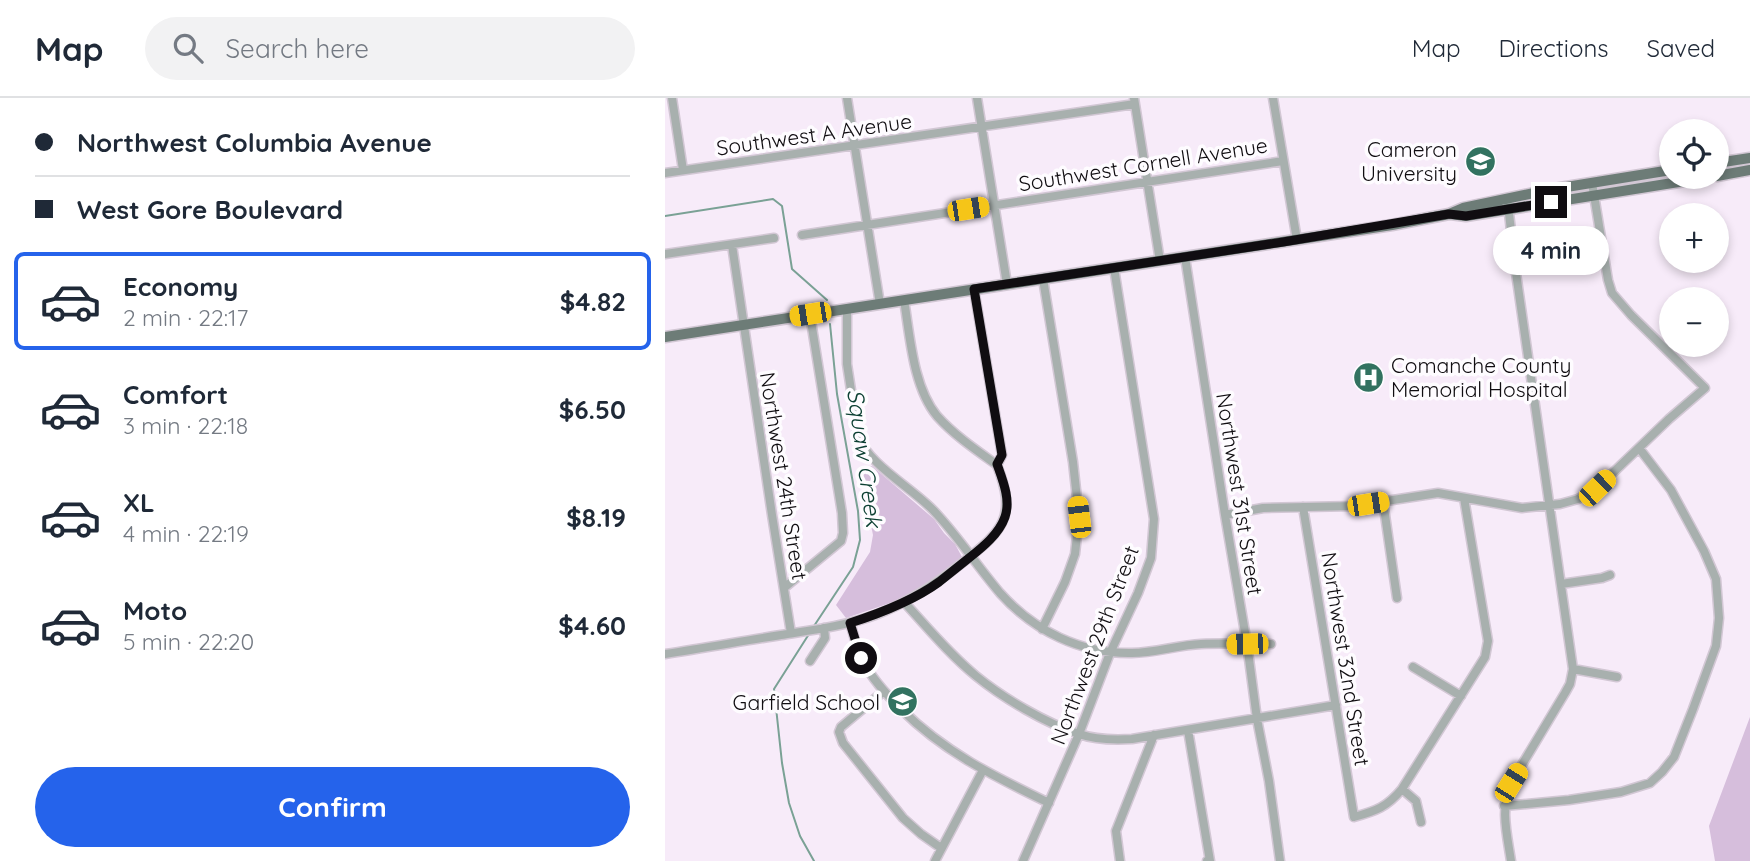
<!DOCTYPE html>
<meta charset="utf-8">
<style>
body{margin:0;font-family:Quicksand,sans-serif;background:#f2f2f3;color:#1f2937;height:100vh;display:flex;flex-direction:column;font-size:26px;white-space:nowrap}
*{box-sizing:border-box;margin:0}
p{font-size:23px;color:#747a83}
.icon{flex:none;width:38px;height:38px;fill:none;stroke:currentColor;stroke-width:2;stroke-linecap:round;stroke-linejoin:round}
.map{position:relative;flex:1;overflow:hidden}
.panel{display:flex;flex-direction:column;background:#fff;width:665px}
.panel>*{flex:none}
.hud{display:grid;align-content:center;height:154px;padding:0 35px;background:#fff}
.tools{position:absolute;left:994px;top:21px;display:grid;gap:14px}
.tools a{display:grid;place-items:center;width:70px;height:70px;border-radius:50%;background:#fff;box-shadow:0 4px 10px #0003;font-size:35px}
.end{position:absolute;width:32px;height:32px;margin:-16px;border:9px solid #100d11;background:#fff;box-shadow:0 0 0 4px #fff}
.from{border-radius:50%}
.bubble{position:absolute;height:49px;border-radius:24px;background:#fff;box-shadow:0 4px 10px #0003;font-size:23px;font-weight:700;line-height:49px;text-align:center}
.car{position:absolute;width:21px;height:42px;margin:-21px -10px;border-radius:9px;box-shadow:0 0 5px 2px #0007;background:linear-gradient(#f5c518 24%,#345 0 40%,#f5c518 0 76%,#345 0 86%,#f5c518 0)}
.hud b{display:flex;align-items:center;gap:24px;height:66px;font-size:26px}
.hud b+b{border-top:2px solid #e0e1e3}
.hud i{width:18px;height:18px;background:#1f2937}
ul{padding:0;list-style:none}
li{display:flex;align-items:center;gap:21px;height:98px;margin:0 14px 10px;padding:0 21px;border:4px solid transparent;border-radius:10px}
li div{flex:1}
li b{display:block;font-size:26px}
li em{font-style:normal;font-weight:700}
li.active{border-color:#2563eb}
li>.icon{width:63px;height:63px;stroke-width:1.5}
.primary-button{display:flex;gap:14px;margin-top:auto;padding:14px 35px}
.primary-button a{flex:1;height:80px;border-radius:42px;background:#2563eb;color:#fff;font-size:28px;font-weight:700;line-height:80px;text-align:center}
header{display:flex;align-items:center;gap:42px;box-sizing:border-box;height:98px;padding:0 35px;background:#fff;border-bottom:2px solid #e0e1e3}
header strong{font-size:33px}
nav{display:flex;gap:38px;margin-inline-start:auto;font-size:24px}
.search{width:490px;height:63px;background:#f2f2f3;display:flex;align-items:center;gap:18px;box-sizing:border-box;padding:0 24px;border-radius:38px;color:#747a83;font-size:26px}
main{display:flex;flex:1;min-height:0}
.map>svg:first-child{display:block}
.green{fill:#d6bedc}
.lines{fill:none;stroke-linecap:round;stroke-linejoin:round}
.stream{stroke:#7aa195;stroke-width:2}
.minor-casing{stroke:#d2c7d4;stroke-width:11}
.major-casing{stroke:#d2c7d4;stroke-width:13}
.minor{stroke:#a8b0ae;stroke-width:8}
.major{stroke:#6d7c77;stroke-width:10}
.route{stroke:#100d11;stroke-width:9}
.labels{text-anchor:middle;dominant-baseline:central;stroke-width:7;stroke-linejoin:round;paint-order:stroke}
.street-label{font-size:21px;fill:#100d11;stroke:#fefcff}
.poi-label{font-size:21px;fill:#100d11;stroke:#fefcff;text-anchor:end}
.water-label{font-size:23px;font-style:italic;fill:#0d4033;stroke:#fefcff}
</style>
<header>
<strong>Map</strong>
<div class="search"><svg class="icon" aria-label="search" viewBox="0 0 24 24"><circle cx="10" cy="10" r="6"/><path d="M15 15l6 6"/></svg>Search here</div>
<nav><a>Map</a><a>Directions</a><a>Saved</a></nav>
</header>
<main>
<section class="panel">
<div class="hud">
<b><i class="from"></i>Northwest Columbia Avenue</b>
<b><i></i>West Gore Boulevard</b>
</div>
<ul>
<li class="active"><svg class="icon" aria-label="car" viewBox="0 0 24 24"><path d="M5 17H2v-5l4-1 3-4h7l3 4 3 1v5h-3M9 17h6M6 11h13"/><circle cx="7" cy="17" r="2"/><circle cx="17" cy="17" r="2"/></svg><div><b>Economy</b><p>2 min · 22:17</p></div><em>$4.82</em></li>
<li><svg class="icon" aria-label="car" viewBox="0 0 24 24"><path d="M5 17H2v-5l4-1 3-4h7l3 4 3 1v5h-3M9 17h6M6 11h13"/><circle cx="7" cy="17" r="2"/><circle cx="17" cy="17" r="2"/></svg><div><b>Comfort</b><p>3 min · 22:18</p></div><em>$6.50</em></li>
<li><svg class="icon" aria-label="car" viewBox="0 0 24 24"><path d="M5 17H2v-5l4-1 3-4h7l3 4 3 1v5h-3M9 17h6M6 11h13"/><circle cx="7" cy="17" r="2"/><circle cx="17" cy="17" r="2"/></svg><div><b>XL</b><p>4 min · 22:19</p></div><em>$8.19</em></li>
<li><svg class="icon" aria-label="car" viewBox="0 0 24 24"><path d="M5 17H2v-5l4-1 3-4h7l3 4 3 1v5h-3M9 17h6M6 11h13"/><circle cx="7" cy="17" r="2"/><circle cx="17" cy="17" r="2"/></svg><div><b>Moto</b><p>5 min · 22:20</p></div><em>$4.60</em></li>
</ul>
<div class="primary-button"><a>Confirm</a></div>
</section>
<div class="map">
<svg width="1085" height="763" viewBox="0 0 1085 763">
<rect width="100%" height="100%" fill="#f7ebf9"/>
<path class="green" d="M207,368l62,53 10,14 11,11 7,13 -38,30 -22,12 -56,19 -10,-13 34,-53 3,-17 -11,-55 -3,-9z
M1085,619v144h-35l-6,-35z"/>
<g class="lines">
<path class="stream" d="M0,118l108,-17 9,7 10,63 35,31
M149,528l39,-59 7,-27 -2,-29 -21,-117 -7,-70
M144,536l-35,55 8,74 7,40 11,33 14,25"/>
<defs>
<path id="minor" d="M7,0l11,72
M182,0l33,206
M312,0l30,186
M469,0l26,163
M608,0l24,142
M0,75l470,-69
M843,107l8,68 57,396 -3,15 -5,9 -54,90c-11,26 -4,51 0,78
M137,137l481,-74
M67,147l40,270 19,118
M0,156l109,-16
M520,159l40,258 22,129 10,75 12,62 11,80
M239,202c6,36 9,87 33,116 17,19 39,34 60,49
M182,211v55l11,72c10,28 54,52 75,74 25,26 44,56 67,83 34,38 81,61 132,60 23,0 46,-8 69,-9 23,-1 47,0 70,0
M718,403l14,97
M638,409l51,310c22,-6 33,-10 48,-28l83,-132 3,-16 -24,-143
M560,417l38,-7 91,-2 84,-13 84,15 38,-4 18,-5 19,-11 72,-69 36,-31 -74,-73 -19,-22 -4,-13 -16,-97
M896,486l41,-6 8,-3
M119,490l57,-47 2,-8 -1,-20 -32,-198
M239,504c23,25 45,52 72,74 27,22 69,47 103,58 17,6 36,6 53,5l204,-34
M185,525c4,11 6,25 12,36 9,19 24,35 39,50 43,43 94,68 148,94
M377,531l23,-47 10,-28 4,-37 -6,-55 -30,-183
M0,556c39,-6 78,-13 116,-19 32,-5 64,-9 94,-20 32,-12 61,-31 87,-52 42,-33 55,-46 35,-98l5,-10 -28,-166
M145,563l15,-23 -1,-10
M748,569l48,29
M908,571l44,8
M219,593l-43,36 -2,5 4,11 60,75 18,16 20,14
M523,632l22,131h-3
M737,691l14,12 5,21
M839,708l65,-6 52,-8 29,-9 12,-11 12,-15 19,-48 23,-63 3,-28 -3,-39 -12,-28 -33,-61 -32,-42
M270,763l48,-91
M358,763l56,-127 31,-81 28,-60 13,-35 3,-39 -40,-251
M455,763l-4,-30 38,-96"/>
<path id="major" d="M1052,65l33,-5
M1052,78l33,-6
M785,116l16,2 244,-39
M0,239l727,-112 57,-11 14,-6 85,-18 123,-20"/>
</defs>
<use href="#minor" class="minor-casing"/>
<use href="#major" class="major-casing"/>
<use href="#minor" class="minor"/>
<use href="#major" class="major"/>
</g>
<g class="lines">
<path class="route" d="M196,560l-11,-35c31,-10 63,-22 89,-41 10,-8 20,-16 30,-24 14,-11 30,-24 36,-41 6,-17 -2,-36 -8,-53l5,-9 -28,-166 309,-47 166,-28 17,2 85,-14"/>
</g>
<defs>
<symbol id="university-disc" viewBox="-11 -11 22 22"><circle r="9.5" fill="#327260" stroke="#fefcff"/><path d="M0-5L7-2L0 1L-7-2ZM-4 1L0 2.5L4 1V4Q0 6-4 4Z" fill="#fff"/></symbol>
<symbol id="hospital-disc" viewBox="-11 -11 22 22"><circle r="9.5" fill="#327260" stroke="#fefcff"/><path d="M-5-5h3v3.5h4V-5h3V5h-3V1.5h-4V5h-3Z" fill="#fff"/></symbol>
<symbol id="school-disc" viewBox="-11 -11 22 22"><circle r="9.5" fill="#327260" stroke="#fefcff"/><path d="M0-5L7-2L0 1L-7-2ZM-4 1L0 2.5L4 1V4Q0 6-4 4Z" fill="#fff"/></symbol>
</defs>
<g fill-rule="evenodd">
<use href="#university-disc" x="798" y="46" width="35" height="35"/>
<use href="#hospital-disc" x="686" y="262" width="35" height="35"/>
<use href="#school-disc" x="220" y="586" width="35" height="35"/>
</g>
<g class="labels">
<g class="street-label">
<text transform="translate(149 36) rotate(-8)">Southwest A Avenue</text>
<text transform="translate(478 66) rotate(-9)">Southwest Cornell Avenue</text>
<text transform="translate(119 378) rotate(81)">Northwest 24th Street</text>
<text transform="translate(575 396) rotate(81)">Northwest 31st Street</text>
<text transform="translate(429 547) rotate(-69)">Northwest 29th Street</text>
<text transform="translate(681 561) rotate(81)">Northwest 32nd Street</text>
</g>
<g class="poi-label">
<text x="792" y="51">Cameron<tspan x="792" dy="24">University</tspan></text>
<text x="726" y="267" text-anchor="start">Comanche County<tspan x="726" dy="24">Memorial Hospital</tspan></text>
<text x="215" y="604">Garfield School</text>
</g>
<g class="water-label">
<text transform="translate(200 360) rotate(82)">Squaw Creek</text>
</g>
</g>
</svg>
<div class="tools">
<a><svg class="icon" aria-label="locate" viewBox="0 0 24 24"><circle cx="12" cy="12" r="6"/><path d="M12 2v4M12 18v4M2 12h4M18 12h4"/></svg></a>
<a>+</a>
<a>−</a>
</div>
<i class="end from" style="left:196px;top:560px"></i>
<i class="end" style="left:886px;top:104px"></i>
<div class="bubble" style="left:828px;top:128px;width:116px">4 min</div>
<i class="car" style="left:303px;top:111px;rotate:81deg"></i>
<i class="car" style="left:145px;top:216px;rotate:261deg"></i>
<i class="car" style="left:932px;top:390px;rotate:46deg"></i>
<i class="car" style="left:703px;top:406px;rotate:81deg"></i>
<i class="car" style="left:414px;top:419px;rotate:353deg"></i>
<i class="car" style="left:582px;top:546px;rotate:269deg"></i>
<i class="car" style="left:846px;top:685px;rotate:32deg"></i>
</div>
</main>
